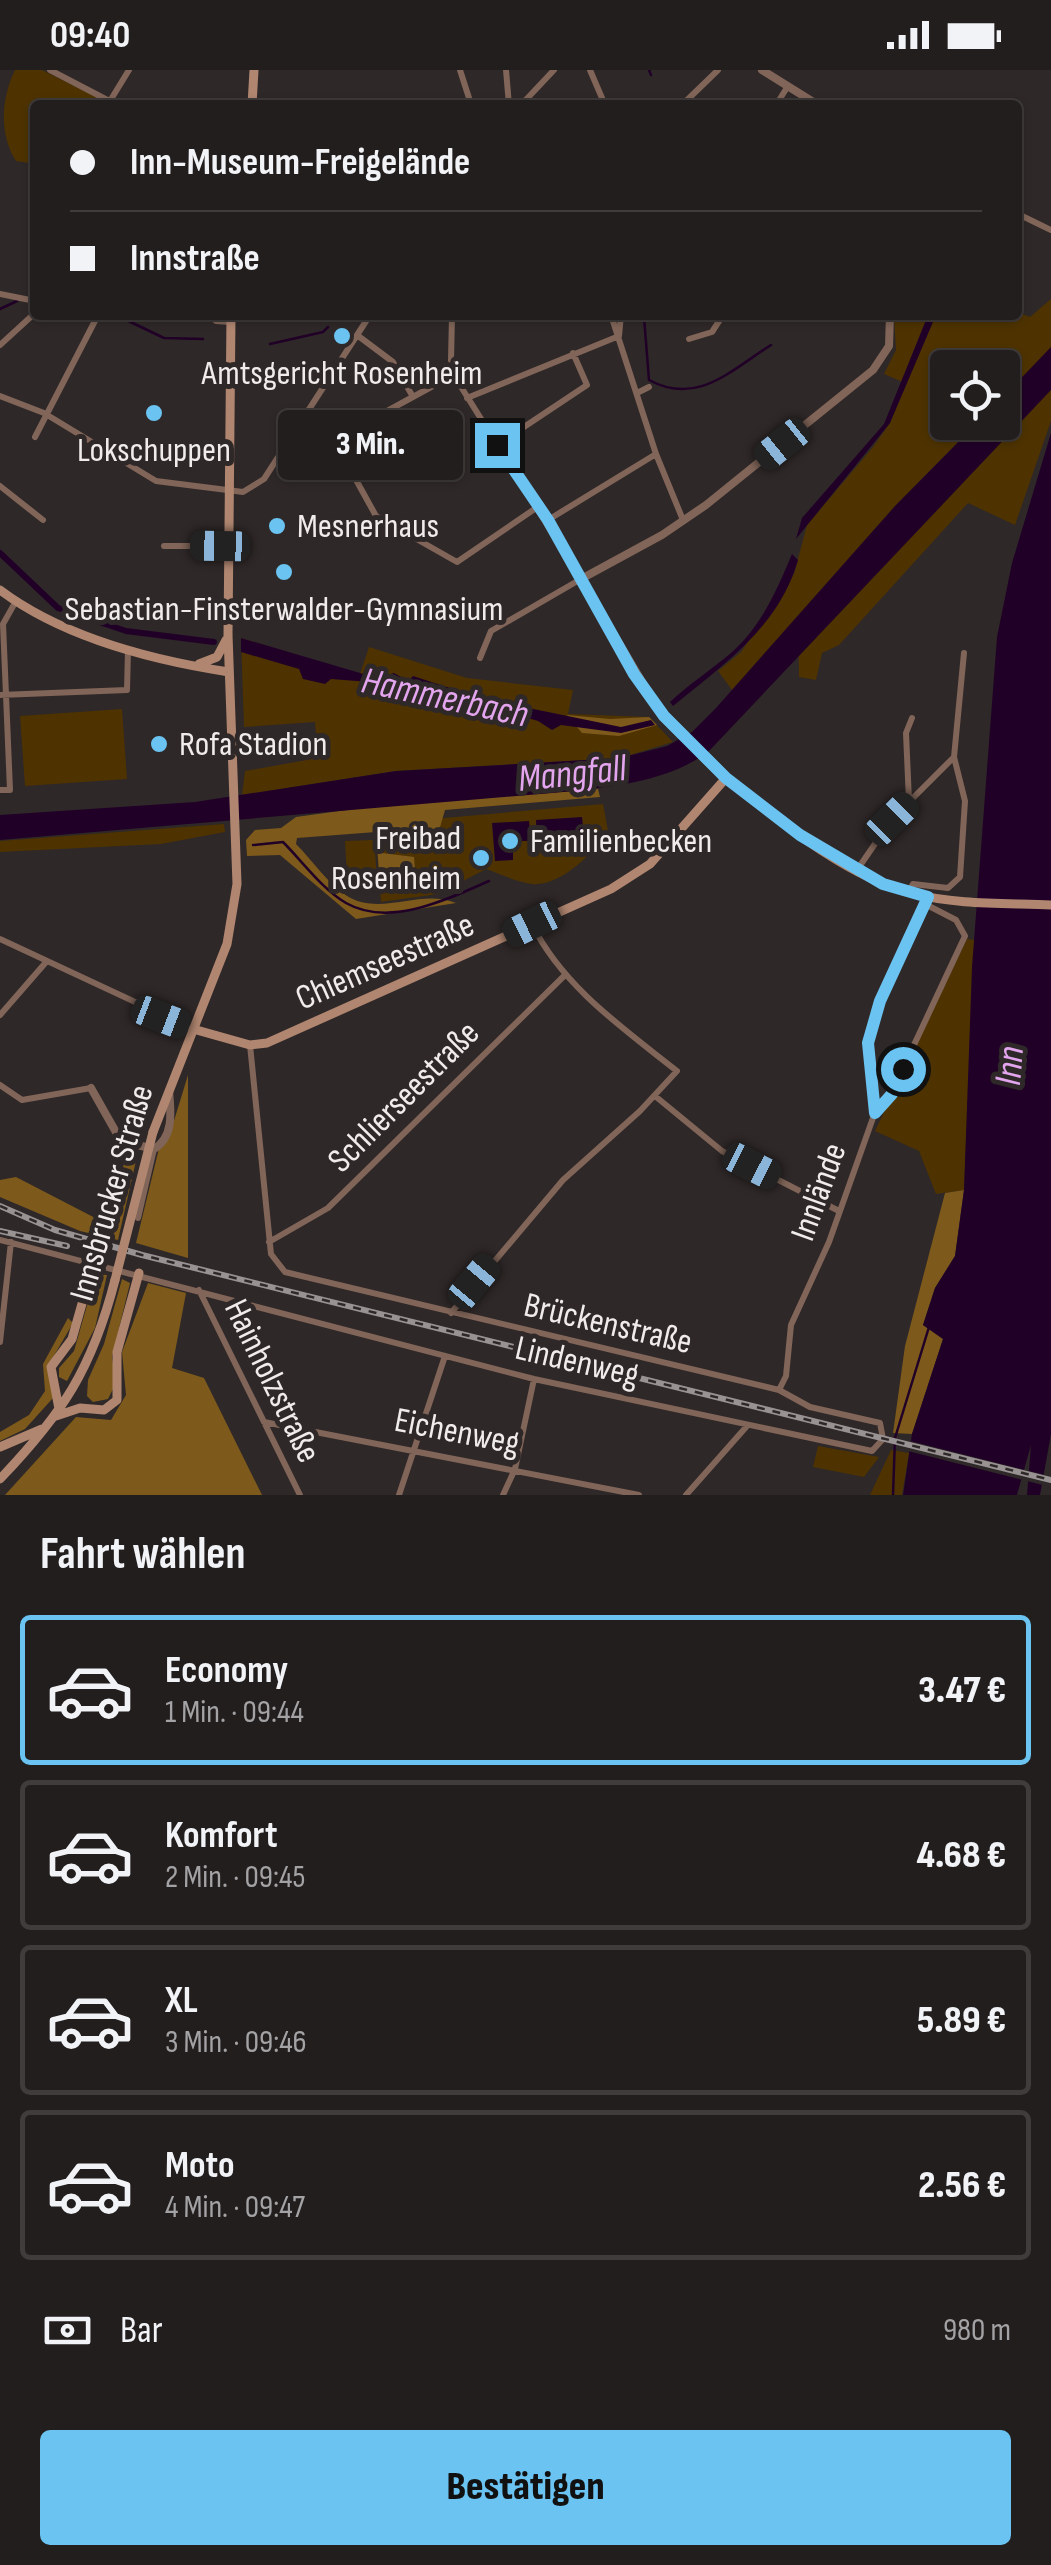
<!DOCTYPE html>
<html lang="de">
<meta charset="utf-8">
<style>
body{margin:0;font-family:"Sofia Sans Condensed",sans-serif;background:#2b2727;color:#f1f3f6;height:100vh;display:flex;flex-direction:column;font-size:38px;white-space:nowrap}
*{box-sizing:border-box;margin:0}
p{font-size:32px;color:#a3a2a4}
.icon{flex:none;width:55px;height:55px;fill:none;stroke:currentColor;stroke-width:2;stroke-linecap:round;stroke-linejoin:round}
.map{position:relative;height:1425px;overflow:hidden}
.side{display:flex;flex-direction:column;background:#231e1e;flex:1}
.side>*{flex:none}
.hud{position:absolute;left:30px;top:30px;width:992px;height:220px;border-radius:10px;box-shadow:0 2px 8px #0004,0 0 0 2px #403c3c;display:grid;align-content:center;height:220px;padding:0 40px;background:#231e1e}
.tools{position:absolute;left:930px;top:280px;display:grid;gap:20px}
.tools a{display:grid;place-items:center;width:90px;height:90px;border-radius:10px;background:#231e1e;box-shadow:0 2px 8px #0004,0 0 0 2px #403c3c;font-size:50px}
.end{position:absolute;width:45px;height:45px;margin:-22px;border:12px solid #6ac3f1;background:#111;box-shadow:0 0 0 5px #111}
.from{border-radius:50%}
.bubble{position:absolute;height:70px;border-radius:10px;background:#231e1e;box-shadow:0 2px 8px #0004,0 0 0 2px #403c3c;font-size:32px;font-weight:800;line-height:70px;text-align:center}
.car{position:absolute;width:30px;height:60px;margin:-30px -15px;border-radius:12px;box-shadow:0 0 8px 2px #0007;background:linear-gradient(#222 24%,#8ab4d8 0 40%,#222 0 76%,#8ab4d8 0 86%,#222 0)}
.hud b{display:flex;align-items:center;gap:35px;height:95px;font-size:38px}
.hud b+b{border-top:2px solid #403c3c}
.hud i{width:25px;height:25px;background:#f1f3f6}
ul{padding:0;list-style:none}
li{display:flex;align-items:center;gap:30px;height:150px;margin:0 20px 15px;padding:0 20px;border:5px solid #403c3c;border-radius:10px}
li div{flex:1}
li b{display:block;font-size:38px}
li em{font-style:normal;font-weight:800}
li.selected{border-color:#6ac3f1}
li>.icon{width:90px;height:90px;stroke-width:1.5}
h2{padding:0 40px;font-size:45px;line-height:120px}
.pay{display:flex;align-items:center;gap:25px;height:110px;padding:0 40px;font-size:38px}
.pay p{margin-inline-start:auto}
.cta{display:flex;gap:20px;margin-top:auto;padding:20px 40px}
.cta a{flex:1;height:115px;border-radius:10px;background:#6ac3f1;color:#111;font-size:40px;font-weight:800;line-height:115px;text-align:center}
.status{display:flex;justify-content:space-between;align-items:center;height:70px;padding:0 50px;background:#231e1e;direction:ltr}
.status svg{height:28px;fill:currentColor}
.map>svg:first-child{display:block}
.green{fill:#4e3300;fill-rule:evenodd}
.forest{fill:#7d5a1b}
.water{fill:#210028}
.pier{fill:#2f2828}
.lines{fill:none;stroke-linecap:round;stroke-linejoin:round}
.stream{stroke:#210028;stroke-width:2.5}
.canal{stroke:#210028;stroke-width:6}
.minor{stroke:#806558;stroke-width:6}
.tertiary{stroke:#806558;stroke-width:8}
.secondary{stroke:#b08670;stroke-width:9}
.rail-casing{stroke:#989292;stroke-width:6}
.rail{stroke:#2f2828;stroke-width:2.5;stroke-dasharray:8;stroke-linecap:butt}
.secondary-bridge{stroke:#b08670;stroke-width:9}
.route{stroke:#6ac3f1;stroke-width:12}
.poi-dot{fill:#6ac3f1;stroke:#2f2828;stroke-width:4}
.labels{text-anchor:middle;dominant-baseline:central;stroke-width:10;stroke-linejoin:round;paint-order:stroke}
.poi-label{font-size:35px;fill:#f1ecec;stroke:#2f2828}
.street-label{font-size:35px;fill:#f1ecec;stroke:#2f2828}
.water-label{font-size:38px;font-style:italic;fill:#e2a5ee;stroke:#2f2828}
</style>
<div class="status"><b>09:40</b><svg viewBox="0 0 49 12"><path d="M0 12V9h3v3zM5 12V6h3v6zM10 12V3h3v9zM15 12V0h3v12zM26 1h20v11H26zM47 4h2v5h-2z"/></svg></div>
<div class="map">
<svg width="1051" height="1425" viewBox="0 0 1051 1425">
<rect width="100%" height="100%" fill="#2f2828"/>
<path class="green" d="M15,0h27l60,30 -2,5h-65v59l-19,-3c-16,-25 -16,-60 -1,-91z
M1051,229v122l-36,104 -47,-22 -129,142 -17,8 -6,27 -17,-3 -1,-57 -66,70 -14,-19 23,-19 53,-78 13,-49 66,-78 17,-24 15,-40 -21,-9 12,-24 -2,-35 124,-3 12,5zM948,298h54v54h-54z
M241,568l119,36 9,-27 98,31 106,12 -5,24 81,3 24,25 -53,16 -224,13 -154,24 3,-24 73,-13 -3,-36 -71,5z
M122,639l5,70 -102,7 -5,-70z
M603,734l5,27c-14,22 -48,56 -76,53 -15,-2 -32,-10 -46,-15l-48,25 -57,8 -6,-78z
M224,754l1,8 -64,12 -161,8v-11z
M374,770l4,50 -30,2 -3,-51z
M967,869l8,1 -11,250 -28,4 -17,-43 -44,-20z
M818,1376l61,11 -15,20 -51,-10z
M891,1380l18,3 -7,42h-32z"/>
<path class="forest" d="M567,645l43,4 39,-2 8,8 -38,11 -37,-3z
M598,719l2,8 -155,13 -9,31 -54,2v10l32,4 1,13 -9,5 -27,-4 -3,-39 -79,6 -1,6c16,16 32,40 51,52 34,21 74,-8 109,7l-100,16 -76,-64 -33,1 -1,-16 9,-10 26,-2 15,-11 95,-13z
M188,1005v183l-52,-15 26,-107 11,-12z
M127,1079l11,3 -20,88 -38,-9 -80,-34v-17l16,-3 87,45 16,-36z
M964,1120l-9,66 -20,32 -12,37 20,14 -31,95 -19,-1 12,-87 40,-153z
M96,1204l11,1 -12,53 -28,53 -8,-4v-9l15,-17z
M122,1209l8,4 -18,74 4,26 -8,16 -15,3 -6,-6 1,-16 16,-36z
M148,1213l38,10 -14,75 32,10 58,117h-257l71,-78 35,3 15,-25 -4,-43z
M68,1248l5,5 -25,43 5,32 -28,31 -25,12v-9l29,-17 16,-24 -2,-27z"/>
<path class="water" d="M928,245h8l-46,108 -94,116 6,-21 82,-94z
M1051,277v43l-341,360c-38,30 -88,35 -135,41l-575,49v-25l195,-13 201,-31 224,-13 47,-12 25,-14 24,-24 179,-202 82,-83 25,-1 1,-25z
M1051,363v1001l-11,61h-13l4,-50 -14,50h-114l9,-61 31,-95 -20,-14 12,-37 20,-32 9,-66 8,-223 25,-330 15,-74z
M792,484l6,6c-19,67 -74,104 -125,146l-3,-4c19,-18 41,-32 61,-49 30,-26 46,-63 61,-99z
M241,568l136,40 17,-5 14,8 5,-5 74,24 9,7 3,-5 122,25 30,-7 4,5 -34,8 -60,-8 -9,5 -14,-9 -31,-9 -11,2 -60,-20 -40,-4 -1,-6 -64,-5 -6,5 -22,-5 -4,-10 -58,-17z
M582,747l2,20 -47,3 -1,-20z
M529,751l2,20h-9l-9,9v10l-18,1 -3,-38z"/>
<path class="pier" d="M906,1370l143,36 -2,10 -143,-36z"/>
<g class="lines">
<path class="stream" d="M649,0l2,5
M0,239l17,-8
M116,245l48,23 39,1
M644,247l5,63c48,26 81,-9 122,-35
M270,274l53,-12 5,-5
M253,775l30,-3c19,19 39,47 63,61 44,25 102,-4 143,-22
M893,1425l2,-57 34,-111"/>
<path class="canal" d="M0,483l58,55 68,23 88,11"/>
<path class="minor" d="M50,0l67,35
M460,0l9,28
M506,0l3,35
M590,0l15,35
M110,31l19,-31
M521,35l33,-35
M682,35l36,-35
M776,35l12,-19
M1018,144l33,16
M0,224l35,7
M209,245l7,6 14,1
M452,245l-1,45 7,22 123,197 -90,52 -11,27
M611,245l45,139 27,66
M357,265l36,27 20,35
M689,269l23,-7 11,-17
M0,275l35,-32
M637,323l12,-6
M0,326l44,17 112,68 87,11 21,-13 106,-164
M467,328l152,-62 2,-21
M302,350l32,20 42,76 81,46 82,-56
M35,367l63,-122
M334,370l121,-66
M497,375l90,-60 -14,-32
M0,416l43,34
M548,450l108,-66
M164,476h65
M0,625l127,-5 1,-40
M0,720h10l-7,-166 13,-23
M909,731l-3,-68 6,-15
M857,800l35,-51 62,-62
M908,822l5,-8 35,4 12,-11 5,-76 -11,-44 10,-104
M0,869l193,90
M0,945l47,-54
M0,1015l22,15 69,-12
M655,1026l67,55 117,60
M876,1042l15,-18 74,-158 -9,-16 -29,-15
M138,1148l16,-69
M0,1170l534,139 338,72 11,-12 -3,-16 -70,-16 -31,-17 -494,-118 -14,-18 -21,-209
M269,1172l59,-34 237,-233
M199,1220l101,205
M451,1243l112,-133 77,-69 37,-40c-53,-42 -115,-85 -145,-147
M0,1272l11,-100
M779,1320l7,-14 5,-51 38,-83 45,-127 -6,-72 12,-42 48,-104
M264,1352l375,73
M399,1425l46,-139
M503,1425l12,-26 19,-90
M686,1425l61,-69"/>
<path class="tertiary" d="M762,0l56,35
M726,708l-69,-71 -76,-128 81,-44 44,-30 167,-135 16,-24 1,-31
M91,1018l30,53 33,8c20,-12 17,-37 15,-58"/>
<path class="secondary" d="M252,35l2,-35
M0,520c64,48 151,70 229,82
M199,594l18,-7 9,-17
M193,959l57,16 17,-2 344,-154 39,-25 76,-86c55,43 116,97 185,115 44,12 95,10 140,12
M153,1062l74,-188 10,-60 -9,-249 3,-320
M59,1339l-8,-42 21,-28 21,-74
M56,1346l24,-8 24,2 13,-10v-48l22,-79
M0,1377l42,-18
M0,1409c63,-66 92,-110 115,-199"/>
<defs>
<path id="rail" d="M0,1136l55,24 87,25 909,225
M0,1161l67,15"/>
</defs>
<use href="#rail" class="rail-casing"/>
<use href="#rail" class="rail"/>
<path class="secondary-bridge" d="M115,1210l38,-148"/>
</g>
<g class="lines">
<path class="route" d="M497,375l51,75 86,154 30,42 62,62 74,57 83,49 45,13 -48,104 -12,42 7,70 17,-19 11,-25"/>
</g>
<g class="poi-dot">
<circle cx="342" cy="266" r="10"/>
<circle cx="154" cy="343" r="10"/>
<circle cx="277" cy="456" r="10"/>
<circle cx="284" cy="502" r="10"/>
<circle cx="159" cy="674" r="10"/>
<circle cx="510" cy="771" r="10"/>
<circle cx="481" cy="788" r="10"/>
</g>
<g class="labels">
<g class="poi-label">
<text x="342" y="303">Amtsgericht Rosenheim</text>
<text x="154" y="380">Lokschuppen</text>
<text x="297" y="456" text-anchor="start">Mesnerhaus</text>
<text x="284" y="539">Sebastian-Finsterwalder-Gymnasium</text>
<text x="179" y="674" text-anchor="start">Rofa Stadion</text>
<text x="461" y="768" text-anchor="end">Freibad<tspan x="461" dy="40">Rosenheim</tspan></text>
<text x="530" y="771" text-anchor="start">Familienbecken</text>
</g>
<g class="street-label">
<text transform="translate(385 892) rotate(-24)">Chiemseestraße</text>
<text transform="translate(404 1027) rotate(-45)">Schlierseestraße</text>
<text transform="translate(819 1122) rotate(-70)">Innlände</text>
<text transform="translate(112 1123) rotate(-74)">Innsbrucker Straße</text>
<text transform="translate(608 1254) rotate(13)">Brückenstraße</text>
<text transform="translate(577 1292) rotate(13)">Lindenweg</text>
<text transform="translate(272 1311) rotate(64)">Hainholzstraße</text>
<text transform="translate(457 1362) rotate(11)">Eichenweg</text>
</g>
<g class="water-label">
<text transform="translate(445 628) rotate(12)">Hammerbach</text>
<text transform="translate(572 704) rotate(-6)">Mangfall</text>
<text transform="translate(1010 996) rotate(-85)">Inn</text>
</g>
</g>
</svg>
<div class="tools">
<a><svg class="icon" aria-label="locate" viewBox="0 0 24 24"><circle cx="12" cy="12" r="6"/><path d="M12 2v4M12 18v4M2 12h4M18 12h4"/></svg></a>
</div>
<i class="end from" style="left:903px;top:999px"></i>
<i class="end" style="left:497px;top:375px"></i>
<div class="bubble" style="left:278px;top:340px;width:185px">3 Min.</div>
<i class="car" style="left:782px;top:374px;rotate:231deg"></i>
<i class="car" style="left:220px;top:476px;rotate:271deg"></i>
<i class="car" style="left:892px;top:749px;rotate:45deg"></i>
<i class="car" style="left:532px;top:854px;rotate:244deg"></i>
<i class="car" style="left:161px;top:947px;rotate:111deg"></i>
<i class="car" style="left:752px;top:1096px;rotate:117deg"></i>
<i class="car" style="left:474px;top:1212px;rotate:40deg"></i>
<div class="hud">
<b><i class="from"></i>Inn-Museum-Freigelände</b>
<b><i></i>Innstraße</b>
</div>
</div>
<section class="side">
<h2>Fahrt wählen</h2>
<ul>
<li class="selected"><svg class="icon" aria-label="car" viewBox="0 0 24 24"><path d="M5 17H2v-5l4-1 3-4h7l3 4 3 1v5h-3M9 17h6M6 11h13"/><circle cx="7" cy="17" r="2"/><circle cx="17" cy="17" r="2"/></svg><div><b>Economy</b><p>1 Min. · 09:44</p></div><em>3.47 €</em></li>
<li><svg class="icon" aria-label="car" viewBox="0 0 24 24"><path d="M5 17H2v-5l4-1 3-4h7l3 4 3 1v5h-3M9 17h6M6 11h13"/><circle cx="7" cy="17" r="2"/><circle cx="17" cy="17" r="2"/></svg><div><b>Komfort</b><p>2 Min. · 09:45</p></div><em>4.68 €</em></li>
<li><svg class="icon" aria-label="car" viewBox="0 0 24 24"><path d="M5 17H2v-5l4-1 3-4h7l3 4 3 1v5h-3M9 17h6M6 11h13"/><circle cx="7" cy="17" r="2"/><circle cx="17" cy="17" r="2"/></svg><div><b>XL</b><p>3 Min. · 09:46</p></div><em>5.89 €</em></li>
<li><svg class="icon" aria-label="car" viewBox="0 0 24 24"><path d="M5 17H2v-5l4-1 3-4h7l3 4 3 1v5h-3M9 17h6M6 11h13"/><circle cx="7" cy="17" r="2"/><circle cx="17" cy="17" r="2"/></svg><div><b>Moto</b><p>4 Min. · 09:47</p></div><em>2.56 €</em></li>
</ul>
<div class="pay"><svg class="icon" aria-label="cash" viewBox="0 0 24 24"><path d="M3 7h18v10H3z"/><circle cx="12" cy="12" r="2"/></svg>Bar<p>980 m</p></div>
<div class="cta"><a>Bestätigen</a></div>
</section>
